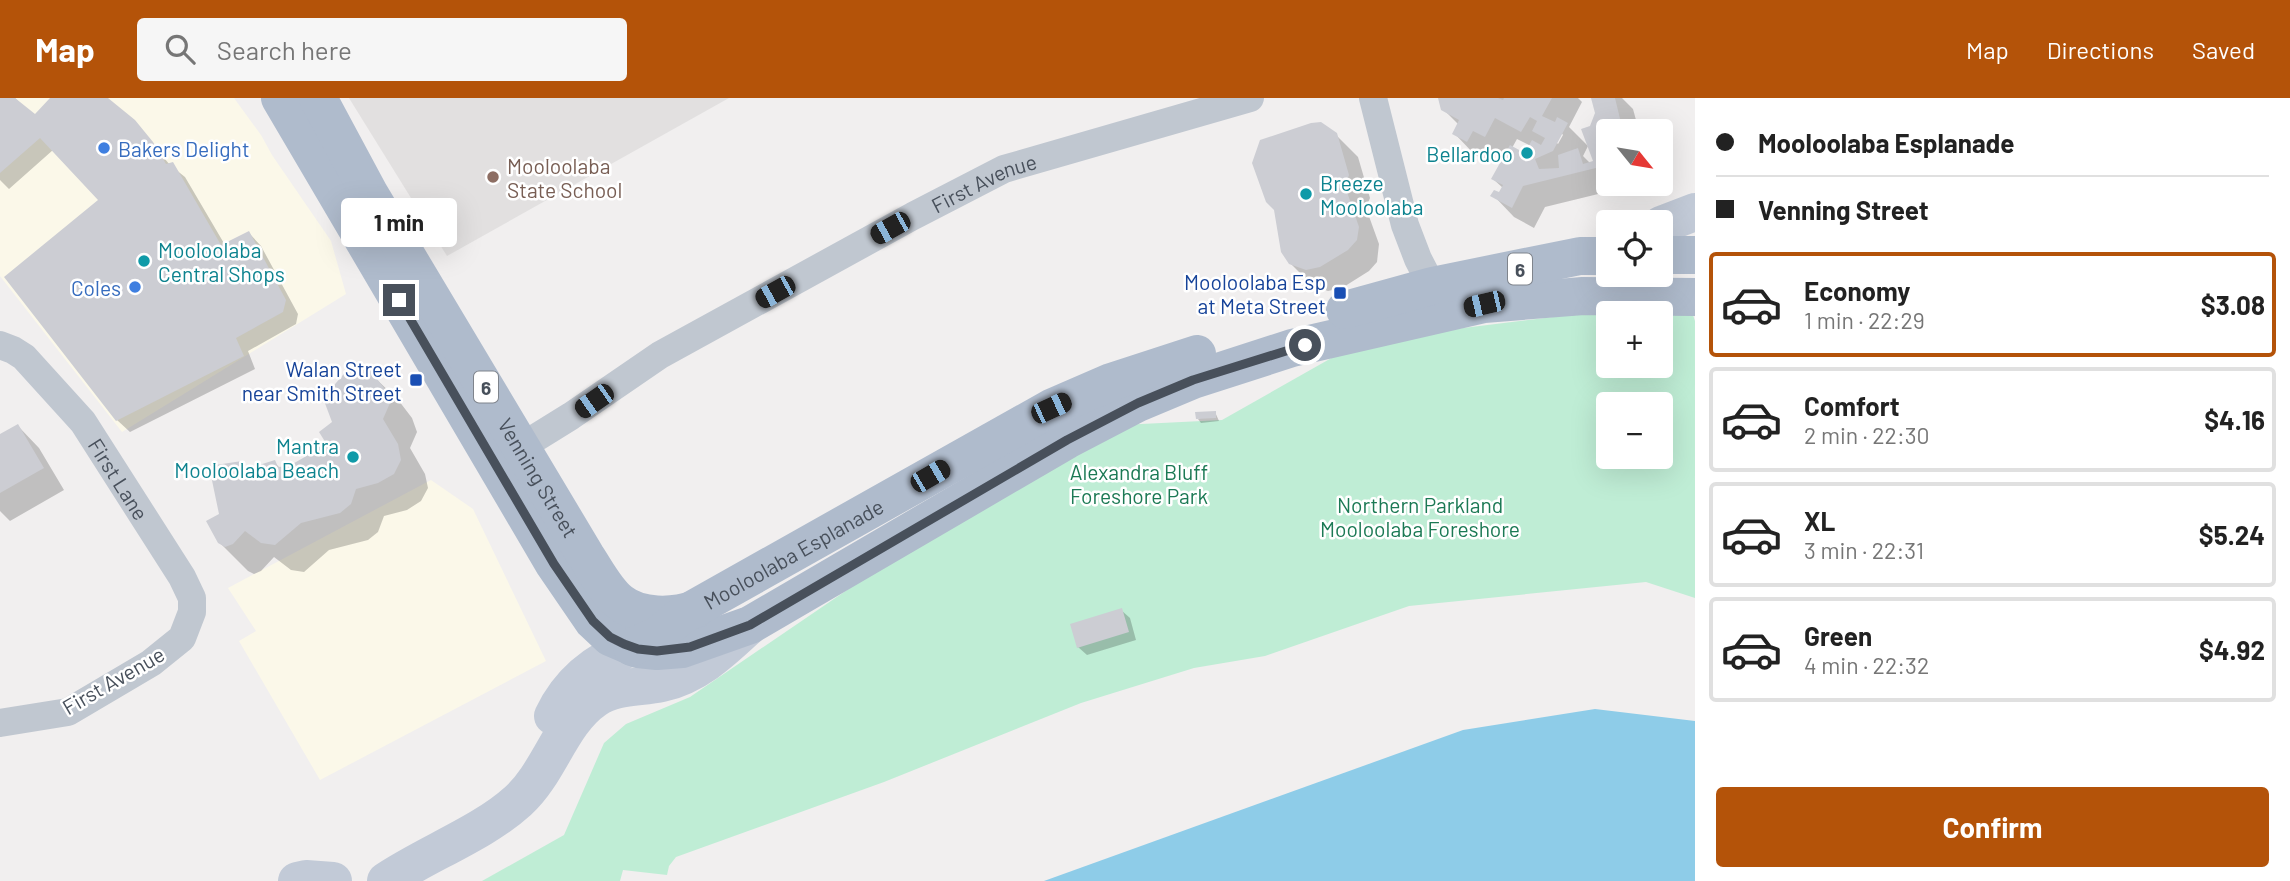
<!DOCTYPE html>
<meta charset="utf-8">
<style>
body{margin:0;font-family:Barlow,sans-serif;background:#f6f6f6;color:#222;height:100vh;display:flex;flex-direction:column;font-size:26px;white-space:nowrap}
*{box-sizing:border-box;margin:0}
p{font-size:23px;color:#767676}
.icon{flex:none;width:38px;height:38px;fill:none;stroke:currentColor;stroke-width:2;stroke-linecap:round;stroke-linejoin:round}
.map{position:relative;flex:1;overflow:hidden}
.drawer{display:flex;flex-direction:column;background:#fff;width:595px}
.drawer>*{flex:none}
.guide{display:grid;align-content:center;height:154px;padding:0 21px;background:#fff}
.needle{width:46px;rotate:120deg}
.controls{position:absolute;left:1596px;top:21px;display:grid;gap:14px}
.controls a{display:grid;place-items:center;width:77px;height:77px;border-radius:7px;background:#fff;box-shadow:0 7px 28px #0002;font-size:35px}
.end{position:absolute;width:32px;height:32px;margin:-16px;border:9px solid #48505b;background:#fff;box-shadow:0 0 0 4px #fff}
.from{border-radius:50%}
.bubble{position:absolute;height:49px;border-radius:7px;background:#fff;box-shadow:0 7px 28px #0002;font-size:23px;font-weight:700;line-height:49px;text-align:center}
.car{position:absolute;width:21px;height:42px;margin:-21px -10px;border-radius:9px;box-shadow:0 0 5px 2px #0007;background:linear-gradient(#222 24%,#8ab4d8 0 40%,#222 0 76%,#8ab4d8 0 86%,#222 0)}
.guide b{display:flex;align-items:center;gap:24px;height:66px;font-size:26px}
.guide b+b{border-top:2px solid #e0e0e0}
.guide i{width:18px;height:18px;background:#222}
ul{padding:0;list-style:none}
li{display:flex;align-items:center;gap:21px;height:105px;margin:0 14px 10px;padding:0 7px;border:4px solid #e0e0e0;border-radius:7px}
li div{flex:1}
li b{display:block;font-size:26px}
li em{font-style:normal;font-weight:700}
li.selected{border-color:#b45309}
li>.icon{width:63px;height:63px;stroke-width:1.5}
.cta{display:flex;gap:14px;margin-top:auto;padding:14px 21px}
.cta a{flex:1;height:80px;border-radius:7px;background:#b45309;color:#fff;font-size:28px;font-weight:700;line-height:80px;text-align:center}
header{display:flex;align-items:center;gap:42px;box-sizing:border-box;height:98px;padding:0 35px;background:#b45309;color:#fff}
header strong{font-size:33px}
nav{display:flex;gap:38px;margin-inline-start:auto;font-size:24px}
.search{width:490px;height:63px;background:#f6f6f6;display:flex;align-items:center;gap:18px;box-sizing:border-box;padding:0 24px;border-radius:7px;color:#767676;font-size:26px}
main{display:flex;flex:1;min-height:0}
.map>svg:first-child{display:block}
.commercial{fill:#fbf8e9}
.education{fill:#e2e0e0}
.green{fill:#bfedd5;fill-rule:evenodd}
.water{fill:#8ecce8}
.shadow{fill:#0003;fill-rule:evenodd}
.building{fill:#cccdd3}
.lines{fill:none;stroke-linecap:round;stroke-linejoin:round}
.minor{stroke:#c0c7d0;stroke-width:28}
.secondary{stroke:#c2cad7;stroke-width:38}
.primary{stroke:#afbbcc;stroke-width:38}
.route{stroke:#48505b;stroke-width:9}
.shop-dot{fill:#3f7fe0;stroke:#fff;stroke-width:2.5}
.culture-dot{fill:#0f9aa8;stroke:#fff;stroke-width:2.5}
.education-dot{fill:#8d6e63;stroke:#fff;stroke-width:2.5}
.transit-dot{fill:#1a4fb4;stroke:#fff;stroke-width:2.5}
.labels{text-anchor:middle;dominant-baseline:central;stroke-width:5;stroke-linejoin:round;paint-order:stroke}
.shield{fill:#fff;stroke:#7f848c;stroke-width:2}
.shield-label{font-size:19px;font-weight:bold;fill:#48505b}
.shop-label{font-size:21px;fill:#366cbe;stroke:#fff;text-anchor:start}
.culture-label{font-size:21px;fill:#0d838f;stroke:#fff;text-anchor:end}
.education-label{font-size:21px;fill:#785e54;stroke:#fff;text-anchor:start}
.street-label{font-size:21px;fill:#48505b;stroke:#fff}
.transit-label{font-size:21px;fill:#164399;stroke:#fff;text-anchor:end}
.park-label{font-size:21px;fill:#1b7954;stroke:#fff}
</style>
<header>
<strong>Map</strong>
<div class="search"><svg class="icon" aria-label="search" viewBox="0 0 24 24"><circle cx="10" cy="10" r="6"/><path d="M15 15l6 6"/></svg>Search here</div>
<nav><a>Map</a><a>Directions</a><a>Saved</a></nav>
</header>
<main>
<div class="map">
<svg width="1695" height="783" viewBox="0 0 1695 783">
<rect width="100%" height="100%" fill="#f1efef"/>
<path class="commercial" d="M0,0h234l27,37 11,20 59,86 15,53 -224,138 -122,-156z
M431,382l42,29 73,152 -226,119 -81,-139 17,-10 -28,-43z"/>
<path class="education" d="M349,0h380l-282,158z"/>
<path class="green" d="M1608,216v52h53v-52l32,1 2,6v277l-49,-16 -237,24 -144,50 -71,12 -113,35 -197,79 -208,75 -7,9 -2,9 -44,-5 -3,11h-138l82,-46 40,-92 22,-19 64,-27 204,-139 227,-133 101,-5 113,-64 104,-25 131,-16zM1608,306h53v53h-53z"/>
<path class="water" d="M1595,611l100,12v160h-651l419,-151z"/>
<path class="shadow" d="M0,0h15l20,19 18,-19h52l29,24 36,43 15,12 40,68 24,-12 12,13 37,68 -2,10 -48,27 7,18 -125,63 -13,-12 -17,-220 -47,-50 -44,39 -9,-9z
M1439,0h139l4,4 -13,25 19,19 -5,10 7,7 5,-1 -4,-34 6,-15 -4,-15h29l11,11 6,22h-31v53l27,1 -90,22 -11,21 -20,-11 -21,-22 6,-1 4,-6 -10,-9 13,-22 -11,-6 -6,11 -14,-7 -21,-22 5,-8 -16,-16zM1561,34l2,3 -5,9 -2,-2zM1517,41l14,7 -10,7 -9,-5z
M1336,37l22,22 12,41 -4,10 13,36 -2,18 -8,9 -27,17 -14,3 -16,-6 -22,-22z
M370,275l29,28 13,17 5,14 -7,16 15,26 3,14 -7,13 -14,9 -23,6 -6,16 -10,8 -39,10 -25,22 -13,-2 -17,-13 -13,14 -7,3 -6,-3 -29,-29 2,-28 20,-51 14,14 9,-1 10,-14 7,7 9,-1 21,-13 15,-15 8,-17z
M1215,314l4,9 -18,2 -3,-4z
M18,328l21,22 25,42 -54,31 -10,-10v-75z
M1121,512l9,8 6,22 -49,15 -9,-8z"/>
<path class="building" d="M0,0h15l20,16 15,-16h58l27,22 18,22 13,22 7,-2 48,83 28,-14 37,69 -3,12 -47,26 8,18 -128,65 -112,-144 94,-77 -58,-62 -40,35z
M1438,0h60l5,2 1,-2h48l-10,18 13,6 2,-5 11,6 -15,28 -18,8 4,10 20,-1 -1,-13 20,-7 5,16 10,-3 -12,-32 9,-3 5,-13 -4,-15h24l8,33h-15v34l-85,21 -11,22 -22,-12 4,-6 5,2 4,-7 -12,-6 19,-34 11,6 7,-4 4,-7 9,5 4,-7 -13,-7 5,-10 -7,-4 -9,15 -26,-14 -10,19 -12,-6 -6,11 -15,-8 7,-14 -18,-10z
M1321,24l16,11 12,42 -4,11 14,41 -2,13 -9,10 -28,17 -14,3 -17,-6 -8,-12 -7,-42 -8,-8 -14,-39 8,-23 51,-17z
M355,263l16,10 13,17 6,15 -7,16 15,25 3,16 -7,14 -16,9 -22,6 -5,15 -11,9 -39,10 -26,22 -14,-2 -16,-12 -12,13 -8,3 -7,-4 -12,-22 13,-7 -10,-48 33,-5 5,15 15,-2 -3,-9 16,-5 3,7 11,-1 21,-12 14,-14 -5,-8 13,-10 -9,-24z
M1216,313v7l-20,1 -1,-7z
M18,326l26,44 -44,25v-59z
M1122,510l7,24 -52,16 -7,-24z"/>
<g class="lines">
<g class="minor">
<path d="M1373,0l32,127 13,34 14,27 12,11"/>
<path id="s1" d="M0,247l13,5 11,7 59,65 99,155 10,21v14l-10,26 -31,25 -83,49 -68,11"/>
<path id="s2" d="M521,349l50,-31 89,-61 253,-139 91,-47 246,-71"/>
</g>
<path class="secondary" d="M1661,127l34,-13
M553,618c16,-34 44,-56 79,-69
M297,783l9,-2 27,2
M386,783c40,-27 97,-48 132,-80 32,-29 42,-78 77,-102 21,-14 44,-11 67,-16 36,-8 62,-34 88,-58"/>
<g class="primary">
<path d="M280,0l274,466 39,57 17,16 28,12 19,2 25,-2 68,-24 317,-185 71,-37 55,-23 99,-32 192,-44 99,-8 112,1"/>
<path id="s3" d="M318,0l51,95 217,363c10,15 20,35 34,46 20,16 53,15 76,7"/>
<path d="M1661,157h34"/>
<path d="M1345,212l87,-24 148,-30h28"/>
<path id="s4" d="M632,549l25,-11 24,-20 370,-208 60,-26 86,-28"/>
</g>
</g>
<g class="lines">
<path class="route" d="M399,202l155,264 39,57 17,16 14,7 14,5 19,2 33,-4 60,-22 317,-185 71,-37 55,-23 112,-35"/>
</g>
<g class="shop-dot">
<circle cx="104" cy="50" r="7"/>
<circle cx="135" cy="189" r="7"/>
</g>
<g class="culture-dot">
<circle cx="1527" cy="55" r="7"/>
<circle cx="1306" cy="96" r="7"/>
<circle cx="144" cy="163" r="7"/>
<circle cx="353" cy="359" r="7"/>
</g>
<circle class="education-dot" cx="493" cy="79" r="7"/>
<g class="transit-dot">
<rect x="1333" y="188" width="14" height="14" rx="3.5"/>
<rect x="409" y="275" width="14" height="14" rx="3.5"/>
</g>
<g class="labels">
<g class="shield">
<rect x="1508" y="155.5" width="24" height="31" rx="5"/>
<rect x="474" y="273.5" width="24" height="31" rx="5"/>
</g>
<g class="shield-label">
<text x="1520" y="171">6</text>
<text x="486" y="289">6</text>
</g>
<g class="shop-label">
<text x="118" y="50">Bakers Delight</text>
<text x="121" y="189" text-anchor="end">Coles</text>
</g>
<g class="culture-label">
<text x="1513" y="55">Bellardoo</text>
<text x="1320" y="84" text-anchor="start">Breeze<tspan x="1320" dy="24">Mooloolaba</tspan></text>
<text x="158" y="151" text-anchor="start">Mooloolaba<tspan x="158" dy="24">Central Shops</tspan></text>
<text x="339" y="347">Mantra<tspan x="339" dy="24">Mooloolaba Beach</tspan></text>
</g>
<g class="education-label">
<text x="507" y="67">Mooloolaba<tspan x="507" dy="24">State School</tspan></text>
</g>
<g class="street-label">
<text stroke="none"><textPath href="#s2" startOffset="534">First Avenue</textPath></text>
<text stroke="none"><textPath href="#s3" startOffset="439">Venning Street</textPath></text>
<text stroke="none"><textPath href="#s1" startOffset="182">First Lane</textPath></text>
<text stroke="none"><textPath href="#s4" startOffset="187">Mooloolaba Esplanade</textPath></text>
<text transform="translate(113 582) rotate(-30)">First Avenue</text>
</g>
<g class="transit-label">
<text x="1326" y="183">Mooloolaba Esp<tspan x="1326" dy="24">at Meta Street</tspan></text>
<text x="402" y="270">Walan Street<tspan x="402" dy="24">near Smith Street</tspan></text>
</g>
<g class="park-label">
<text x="1139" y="373">Alexandra Bluff<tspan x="1139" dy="24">Foreshore Park</tspan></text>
<text x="1420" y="406">Northern Parkland<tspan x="1420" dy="24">Mooloolaba Foreshore</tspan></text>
</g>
</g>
</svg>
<div class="controls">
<a><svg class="needle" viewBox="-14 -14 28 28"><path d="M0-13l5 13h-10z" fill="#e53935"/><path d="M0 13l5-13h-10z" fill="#767676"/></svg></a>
<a><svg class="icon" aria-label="locate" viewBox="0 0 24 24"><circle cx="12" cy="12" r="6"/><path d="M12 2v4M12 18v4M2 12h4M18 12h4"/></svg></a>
<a>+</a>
<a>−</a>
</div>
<i class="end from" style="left:1305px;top:247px"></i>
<i class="end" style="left:399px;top:202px"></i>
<div class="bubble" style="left:341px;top:100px;width:116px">1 min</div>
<i class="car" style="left:890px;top:130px;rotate:241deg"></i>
<i class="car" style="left:775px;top:194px;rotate:241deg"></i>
<i class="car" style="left:1484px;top:206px;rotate:257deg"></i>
<i class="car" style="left:594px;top:303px;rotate:235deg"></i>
<i class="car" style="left:1051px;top:310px;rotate:65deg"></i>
<i class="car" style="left:930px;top:378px;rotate:60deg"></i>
</div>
<section class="drawer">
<div class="guide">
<b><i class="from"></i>Mooloolaba Esplanade</b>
<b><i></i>Venning Street</b>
</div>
<ul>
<li class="selected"><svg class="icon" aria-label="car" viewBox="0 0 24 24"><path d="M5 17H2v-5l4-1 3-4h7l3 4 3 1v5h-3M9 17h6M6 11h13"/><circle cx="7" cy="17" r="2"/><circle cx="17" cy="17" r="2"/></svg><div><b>Economy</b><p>1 min · 22:29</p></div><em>$3.08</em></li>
<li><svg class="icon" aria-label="car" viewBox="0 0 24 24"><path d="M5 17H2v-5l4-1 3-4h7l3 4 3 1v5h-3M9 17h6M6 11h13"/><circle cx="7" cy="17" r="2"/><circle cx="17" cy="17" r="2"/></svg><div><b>Comfort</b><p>2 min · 22:30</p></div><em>$4.16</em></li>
<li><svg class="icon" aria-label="car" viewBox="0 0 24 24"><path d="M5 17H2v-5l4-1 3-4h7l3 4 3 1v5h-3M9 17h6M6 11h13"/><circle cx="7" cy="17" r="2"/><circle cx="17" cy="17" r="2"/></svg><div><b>XL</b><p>3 min · 22:31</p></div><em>$5.24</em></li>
<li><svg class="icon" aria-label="car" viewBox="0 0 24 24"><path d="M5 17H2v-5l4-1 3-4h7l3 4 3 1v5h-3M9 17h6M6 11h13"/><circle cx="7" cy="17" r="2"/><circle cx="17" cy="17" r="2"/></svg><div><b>Green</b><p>4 min · 22:32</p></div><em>$4.92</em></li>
</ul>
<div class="cta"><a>Confirm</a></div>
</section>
</main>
